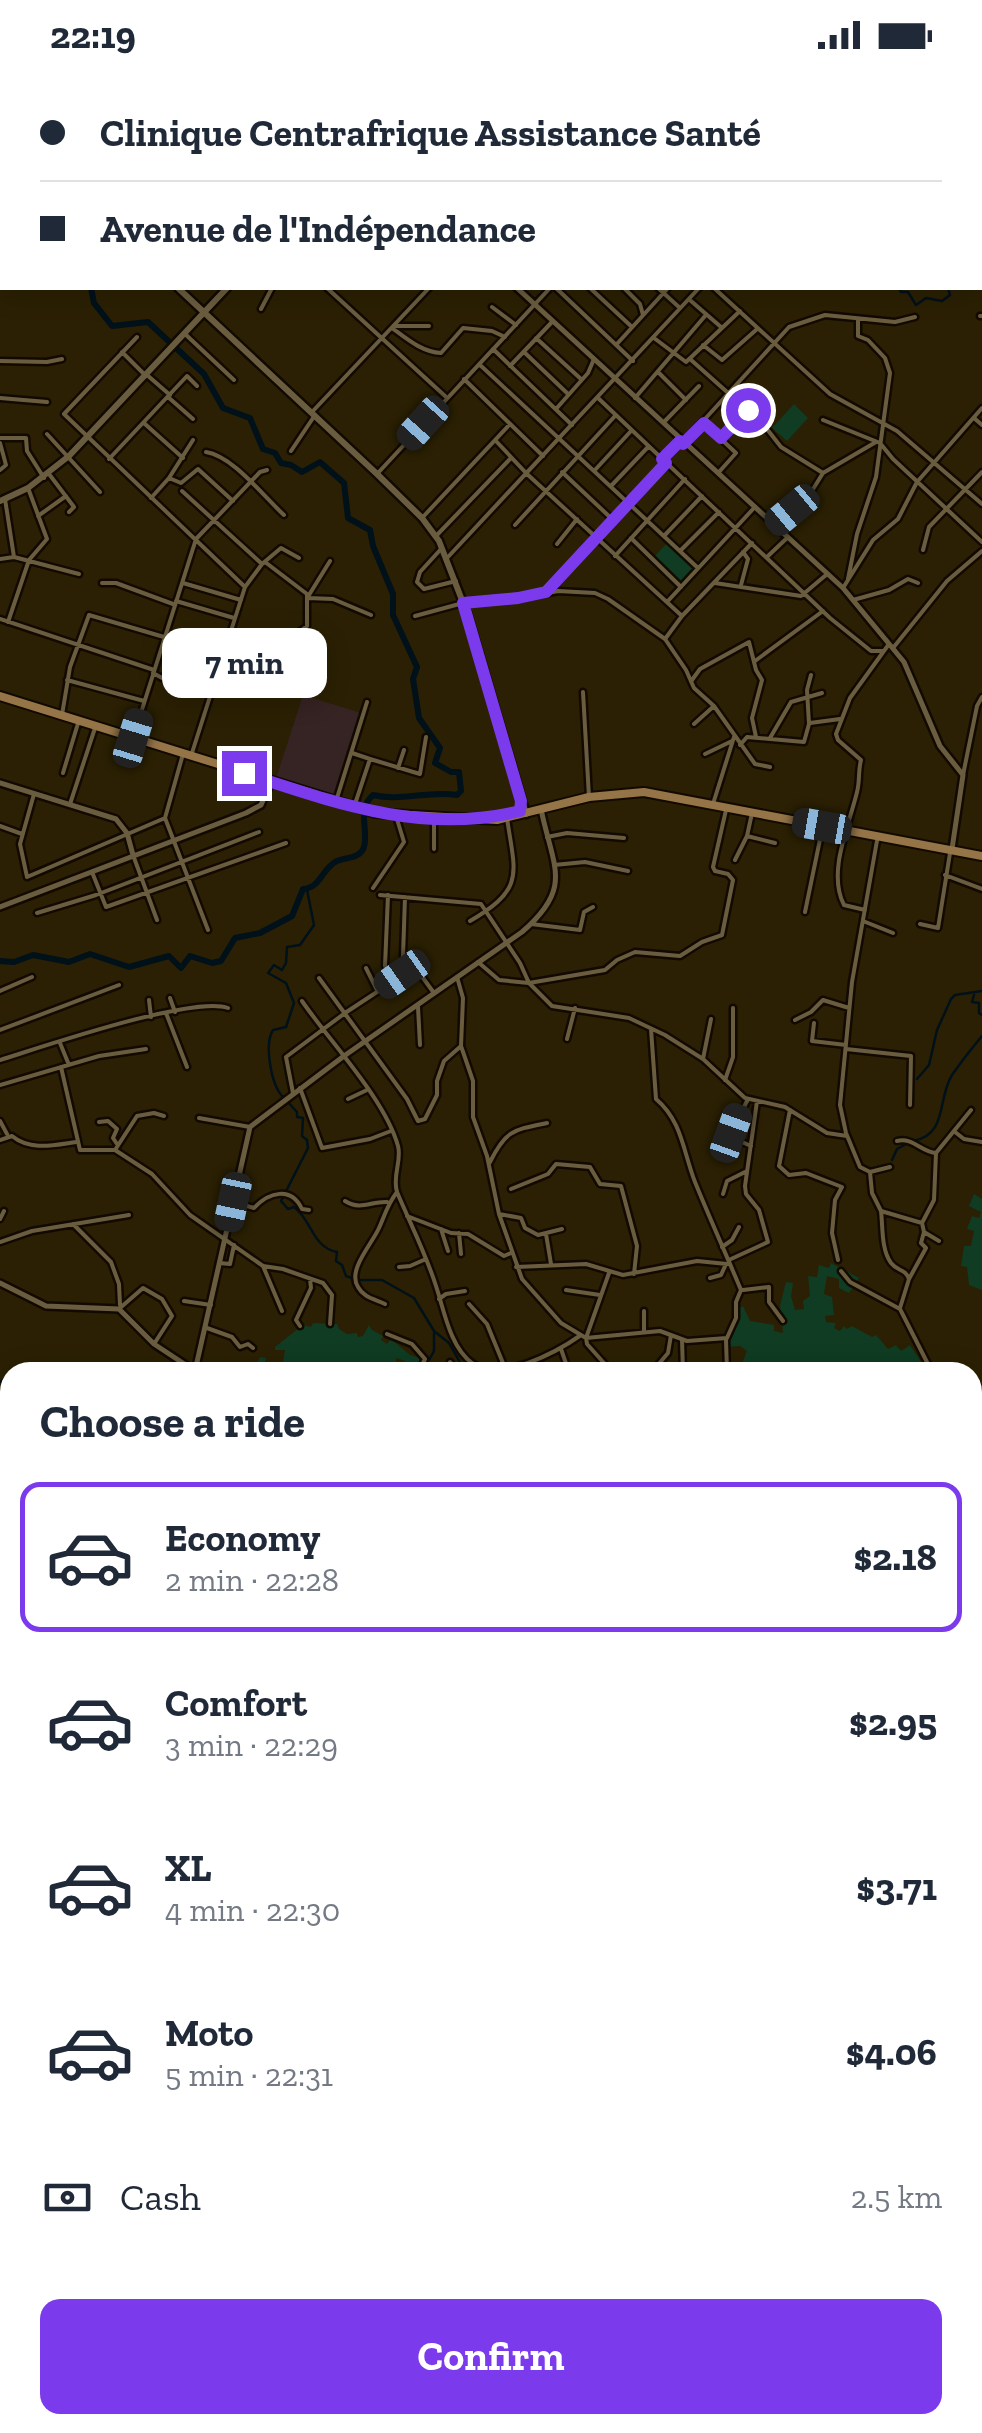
<!DOCTYPE html>
<meta charset="utf-8">
<style>
body{margin:0;font-family:"Zilla Slab",serif;background:#f2f2f3;color:#1f2937;height:100vh;display:flex;flex-direction:column;font-size:38px;white-space:nowrap}
*{box-sizing:border-box;margin:0}
p{font-size:32px;color:#747a83}
.icon{flex:none;width:55px;height:55px;fill:none;stroke:currentColor;stroke-width:2;stroke-linecap:round;stroke-linejoin:round}
.map{position:relative;flex:1;overflow:hidden}
.details{position:absolute;left:0px;top:1292px;width:982px;height:1072px;display:flex;flex-direction:column;background:#fff;border-radius:30px 30px 0 0;box-shadow:0 5px 25px #0003}
.details>*{flex:none}
.banner{position:absolute;left:0px;top:0px;width:982px;height:220px;box-shadow:0 5px 25px #0003;display:grid;align-content:center;height:220px;padding:0 40px;background:#fff}
.end{position:absolute;width:45px;height:45px;margin:-22px;border:12px solid #7c3aed;background:#fff;box-shadow:0 0 0 5px #fff}
.from{border-radius:50%}
.bubble{position:absolute;height:70px;border-radius:20px;background:#fff;box-shadow:0 5px 25px #0003;font-size:32px;font-weight:700;line-height:70px;text-align:center}
.car{position:absolute;width:30px;height:60px;margin:-30px -15px;border-radius:12px;box-shadow:0 0 8px 2px #0007;background:linear-gradient(#222 24%,#8ab4d8 0 40%,#222 0 76%,#8ab4d8 0 86%,#222 0)}
.banner b{display:flex;align-items:center;gap:35px;height:95px;font-size:38px}
.banner b+b{border-top:2px solid #e0e1e3}
.banner i{width:25px;height:25px;background:#1f2937}
ul{padding:0;list-style:none}
li{display:flex;align-items:center;gap:30px;height:150px;margin:0 20px 15px;padding:0 20px;border:5px solid transparent;border-radius:20px}
li div{flex:1}
li b{display:block;font-size:38px}
li em{font-style:normal;font-weight:700}
li.on{border-color:#7c3aed}
li>.icon{width:90px;height:90px;stroke-width:1.5}
h2{padding:0 40px;font-size:45px;line-height:120px}
.pay{display:flex;align-items:center;gap:25px;height:110px;padding:0 40px;font-size:38px}
.pay p{margin-inline-start:auto}
.action{display:flex;gap:20px;margin-top:auto;padding:20px 40px}
.action a{flex:1;height:115px;border-radius:20px;background:#7c3aed;color:#fff;font-size:40px;font-weight:700;line-height:115px;text-align:center}
.status{display:flex;justify-content:space-between;align-items:center;height:70px;padding:0 50px;background:#fff;direction:ltr}
.status svg{height:28px;fill:currentColor}
.map>svg:first-child{display:block}
.medical{fill:#362323}
.green{fill:#0f3c23}
.lines{fill:none;stroke-linecap:round;stroke-linejoin:round}
.stream{stroke:#00111a;stroke-width:2.5}
.river{stroke:#00111a;stroke-width:6}
.minor-casing{stroke:#120a00;stroke-width:9}
.tertiary-casing{stroke:#120a00;stroke-width:10}
.secondary-casing{stroke:#120a00;stroke-width:11}
.primary-casing{stroke:#120a00;stroke-width:12}
.minor{stroke:#6a5d3f;stroke-width:4}
.tertiary{stroke:#6a5d3f;stroke-width:5}
.secondary{stroke:#6a5d3f;stroke-width:6}
.primary{stroke:#957448;stroke-width:8}
.route{stroke:#7c3aed;stroke-width:12}
</style>
<div class="status"><b>22:19</b><svg viewBox="0 0 49 12"><path d="M0 12V9h3v3zM5 12V6h3v6zM10 12V3h3v9zM15 12V0h3v12zM26 1h20v11H26zM47 4h2v5h-2z"/></svg></div>
<div class="map">
<svg width="982" height="2363" viewBox="0 0 982 2363">
<rect width="100%" height="100%" fill="#2b2003"/>
<path class="medical" d="M303,625l58,18 -28,84 -57,-18z"/>
<path class="green" d="M794,334l14,14 -21,23 -15,-13z
M668,472l26,26 -14,14 -26,-25z
M974,1124l8,5v91l-13,-5 -2,-18 -6,-1 3,-20h7l3,-15 -7,-2 5,-13 7,2 2,-6 -12,-6z
M831,1193l28,15 -10,15 -10,-5v-9l-12,-3 -3,18 8,3 2,18 -9,1 1,6 10,1 -2,5 6,3 4,-5 3,3 5,-3 20,11 4,-2 12,14 8,-4 5,6 9,-6 13,20 24,7h-219l1,-10 12,4 6,-15 -7,-5 -12,1 10,-38 5,-3 7,15 24,4v6l9,2 -3,-27 6,-24 7,1 -2,13 4,14 9,-1 -1,-8 7,-5 -2,-20 9,1 2,-12 10,3z
M313,1253l24,1 2,5 8,5 10,-1 1,4 5,-1 6,-11 3,5 11,6 -2,4 6,4 4,-5 19,16 13,4 -4,6 -12,2 -2,-6 -9,-3v12l-6,2h-143l7,-2 6,-13 6,1 -2,7 2,3h16l3,-18h-10v-3l28,-22 8,2z
M975,1343l7,10v553l-5,6 -5,-2v-386l6,-12 -6,-2z
M10,1469v256l-7,1 -3,5v-234z
M0,1741l10,12v103l-10,6v-68l5,-7v-19l-5,-2z
M10,1869v486h628l17,8h-645l-10,-5v-486z
M972,1972l10,5v110l-9,-1z
M982,2104v109l-8,12 2,3 6,-3v138h-304l-5,-8h299v-245z"/>
<g class="lines">
<path class="stream" d="M463,0l6,2
M899,218l2,4h7l8,13 10,-7 16,3 8,-6 -2,-7
M975,218l7,-1
M974,925l-2,7 7,1v10l3,2
M917,1009l12,-14 8,-35 14,-31 4,-4 27,-4
M283,1027c-12,-12 -19,-53 -10,-67l13,-3 8,-24 -8,-20 -18,-10 6,-8 8,5 4,-7 1,-16 13,-2 14,-20 -7,-35
M287,1031l10,11v5l6,1 -1,18 5,4 1,8 -27,53 7,8 6,-2c18,13 18,40 43,45l-1,9 6,4 4,11 11,4h25l32,18 20,33 15,12 16,28
M913,1071c35,-6 24,-42 39,-66 9,-13 20,-27 30,-39
M892,1090l5,-11 13,-7
M424,1299l10,-18v-18
M19,1302v-5l7,-1 26,6
M411,1302l10,-1
M0,1312l10,-6"/>
<path class="river" d="M0,174l2,2
M0,891l14,1 19,-7 36,7 21,-8 39,13 40,-11 12,12 9,-12 22,7 9,-2 14,-23 25,-5 32,-17 11,-27c18,-1 19,-21 34,-28 9,-4 23,-2 27,-14 5,-18 -8,-37 9,-52 27,7 56,-5 84,0l4,-4 -2,-19h-8l-16,-9 5,-15 -21,-30 -6,-39 4,-12 -24,-52v-21l-20,-48 -3,-16 -22,-12 -4,-35 -24,-21 -18,10 -11,-7 -10,-2 -6,-10 -12,-4 -13,-31 -27,-10 -19,-34 -56,-52 -36,4 -18,-23 -3,-15"/>
<defs>
<path id="minor" d="M52,0h22
M106,0l5,2
M163,0l1,2
M412,0l4,2
M655,0v2
M854,0l9,2
M942,0l9,2
M206,2l3,-2
M568,2l1,-2
M804,2v-2
M835,2v-2
M916,2l1,-2
M0,6h2
M980,11l2,1
M0,27l2,-1
M980,34l2,1
M0,54h2
M0,76h2
M0,97h2
M980,101l2,-2
M327,218l118,108
M556,218l77,73
M590,218l42,39
M624,218l16,16 3,11
M658,218l22,20
M714,218l116,106 67,37 85,73
M691,231l30,26
M492,237l24,18
M261,239l11,-21
M980,246h2
M394,256h35
M392,258c15,11 30,24 49,25l22,-25 29,3 13,6
M184,263l50,47
M137,267l-73,77 181,173 -54,169
M536,268l45,41
M654,268l32,24 54,-51
M616,275l52,-57
M703,275l19,15 34,-30
M493,279l79,76
M122,282l24,24
M524,282l43,41
M690,289l73,65 18,23 42,26
M0,291l47,1 15,-3
M479,294l219,204
M510,296l42,-44
M658,302l28,28
M147,305l23,20
M464,309l79,77
M168,327l25,22
M0,328l47,4
M598,328l232,220 41,33h13
M635,328l70,-82
M556,339l32,-36 6,-14
M312,342l117,-124
M974,348l8,7
M823,350l57,23 13,16 89,83
M664,352l35,-36
M704,353l32,30 -17,19
M145,354l38,34
M47,364l53,58
M0,368h26l1,13 17,27
M721,368l27,-28
M495,370l32,34 155,142
M0,373l6,22 -6,5
M683,373l106,-116 36,-12 70,7 20,-5
M291,381l24,-36
M206,382c27,4 58,45 78,63
M109,389l78,-83 10,10
M662,389l18,-18
M594,401l37,-40
M562,402l50,47
M49,404l25,33 -5,5
M377,404l173,-186
M169,408l12,5 17,-14 35,32
M611,416l37,-39
M182,421l80,73
M151,428l18,-20 24,-38
M5,429l9,58 65,17
M38,446l28,-20
M422,448l88,-94
M515,455l100,-109
M773,455l37,-31 13,-21 53,-31
M436,466l75,-78
M664,466l38,-40
M631,468l50,49
M557,474l20,-25
M441,479l-21,23 -3,10 7,7 32,-8
M923,480l6,-23 53,-55
M680,481l39,-39
M615,486l70,-77
M768,486l19,-18
M448,487l251,-269
M0,489l14,-2
M848,509l9,-45 19,-57 14,-104 -5,-15 -17,-18 -10,-4v-16
M102,513h14l57,21
M183,513l58,17
M715,513l86,13 25,-21
M741,515l7,-26 -5,-7
M245,517l17,-23 19,-16 18,10
M843,518l30,-48 25,-21 19,-37 65,-74
M547,521l120,-128
M309,525l21,-34
M308,528l25,1 38,16
M853,530l36,-10 19,-11 10,4
M176,531l58,17
M667,532l87,-94
M415,546l48,-13 55,-4 40,-8 37,2 13,6 57,40 21,31 8,18 20,18 41,58 15,3
M0,549l154,51
M8,552l21,-62 18,-21 -19,-51
M665,569l17,-23 70,-73
M893,578l54,-67 35,-30
M755,591l68,-50
M220,595l54,-14 33,-25v-32l-42,-32
M153,603l22,12h24
M67,610l77,21
M692,610l8,-11 49,-27 7,28 6,10 -10,38 4,19
M583,622l6,105
M62,645l8,-48 19,-52 75,22
M810,653l30,-4
M694,654l20,-18
M133,668l63,-199 64,-67 7,-2
M770,668l21,-36 31,-9
M740,675l7,-8 57,5 5,-18 -2,-34 4,-15
M352,683l18,6
M183,684l-18,64 43,112
M705,684l27,-13
M398,698l6,-18
M63,703l16,-53
M963,705l14,-69 5,-9
M34,724l-14,50 7,33 138,-59
M337,728l30,-96
M70,734l26,-79
M355,734l15,-45 50,15 6,-37
M713,734l21,-67
M434,748v31
M0,756l22,8
M878,765l-26,147 -12,123 6,28 14,34 10,5 2,21 9,18 41,12
M747,766l28,7
M547,767l20,-4 57,5
M133,785l24,65
M735,790l12,-24 5,-23
M554,795l31,-3 43,9
M92,802l14,35 180,-64
M945,805l37,14
M373,818l31,-46 -8,-26
M380,825l101,9 39,59 9,20 23,23 77,12 36,17 38,24 42,39 40,9 42,26 20,3
M865,840l-21,-5c-17,-33 5,-79 13,-113 3,-11 1,-21 4,-32l-23,-20 -2,-6 14,-36 39,-54
M805,842l18,-87
M37,843l59,-18 163,-63
M470,851c56,-33 45,-47 37,-103
M863,851l30,12
M531,854l49,6 4,-18 9,-5
M920,854l18,4 12,-75
M403,886l2,-59
M478,892l21,18 30,3 76,-13 12,-10 18,-8 45,4 22,-14 20,-7 11,-55 -5,-6 -13,-3 -2,-4 13,-57
M385,896l3,-71
M366,898l11,22
M457,907l6,21 -2,48 12,35v36l14,39 12,58 23,65 39,44 25,15 74,-7 27,10 40,-3
M319,908l88,121 11,22 7,-2 12,-24v-14l7,-20 17,-15
M0,921l32,-14
M170,928l5,14
M149,930l2,17
M302,931c28,41 83,98 96,145 4,15 -6,30 -1,46 13,31 29,62 39,94 8,24 14,61 36,77 28,20 85,-11 109,-28
M418,937l2,38
M166,943l21,54
M795,950l16,-8 12,-12 26,8
M814,953l-2,18 34,4
M651,959l5,70c26,22 27,52 39,83 15,37 31,72 46,108l-5,12v16l-10,22 1,32
M0,960l119,-45
M567,969l8,-31
M60,973l9,22
M846,979l65,7 -1,49
M703,989l8,-40
M0,990c42,-13 194,-65 228,-52
M61,997l19,83h35l37,24 38,41 73,51 20,3 40,14 9,12 -2,29
M725,1010l8,-23v-49
M0,1015l99,-29 47,-7
M300,1018l22,60 48,-9 21,-8
M293,1023l-7,-36 59,-44 70,-46 19,26
M348,1029l19,-9
M748,1029l-17,34 2,5 18,8
M790,1040l-11,56 10,9 17,-2 36,14 -7,13 -3,33 6,27
M199,1048l51,9
M0,1051l7,13
M99,1052l9,-1 9,8 -4,9 4,6
M955,1062l9,7 18,3
M0,1070l12,-4c18,15 42,9 64,6
M897,1071c16,-4 24,11 39,12
M115,1080l22,-34 17,-3 10,3
M490,1092c16,-32 23,-32 57,-39
M870,1102l20,-5
M511,1119l37,-15 8,-10 34,3 10,17 21,2 16,60 -3,28
M723,1124l4,-13 18,-9
M345,1131c16,10 26,0 42,1
M233,1132l21,6c15,-16 37,-22 48,1l7,1
M881,1141c2,16 0,38 10,52 7,9 14,5 18,16
M499,1144l22,4 4,10 13,7 24,-6
M407,1146l44,17 17,1 36,22 7,-3
M0,1149l4,-8
M73,1154l38,38 8,22 1,21
M441,1159l7,22
M459,1163l2,21
M546,1164l5,30
M939,1171l-15,-9 -2,-9 12,-23 2,-47 35,-43
M0,1172l32,-11 97,-16
M722,1177l10,-7 7,-13
M731,1189l37,-17 -9,-32 -13,-16 -1,-8 12,-85
M219,1193l11,1 4,-19
M263,1196l19,45
M399,1197l11,-1 16,-7
M516,1197l70,-3 37,11 74,-14 30,3
M841,1201l9,11 50,27 32,63
M609,1203l-23,65 1,6 25,28
M710,1208l11,-3 5,-11
M566,1220l34,5
M743,1220l26,-3v15l14,19
M439,1229l7,-5 19,-3
M184,1231l27,4
M385,1234c-10,-5 -21,-6 -27,-17 -11,-17 14,-43 21,-59 6,-13 8,-23 18,-36
M469,1234l18,20 18,44
M120,1238l23,-20 19,11 10,17 -18,28
M900,1238l9,-29 17,-31 -5,-5 3,-11
M300,1256l-4,-6 15,-32 -1,-9
M207,1258l25,9 8,10 8,-3 5,4
M644,1262v-21
M387,1264l25,10 13,15 -5,10 -19,3
M682,1269l1,33
M561,1279l8,23
M450,1292l8,10
M466,1302l8,-8
M652,1302l16,-19 3,-18
M10,1422v7"/>
<path id="tertiary" d="M748,0l9,2
M980,70h2
M517,218l326,300 61,74 36,84 23,29 -11,74
M0,713l116,36 11,14 6,22
M0,837l246,-94 15,-8 10,-23
M0,1213l46,23 73,3 35,35 41,27 55,-244 94,-71 178,-124c52,-45 31,-64 19,-123
M972,1929l10,-15"/>
<path id="secondary" d="M406,2l1,-2
M0,140h2
M178,218l199,186 45,44 17,23 28,72 59,201
M0,431l28,-13 41,-32 158,-168"/>
<path id="primary" d="M0,626l375,117 122,7 92,-23 55,-5 338,64"/>
</defs>
<use href="#minor" class="minor-casing"/>
<use href="#tertiary" class="tertiary-casing"/>
<use href="#secondary" class="secondary-casing"/>
<use href="#primary" class="primary-casing"/>
<use href="#minor" class="minor"/>
<use href="#tertiary" class="tertiary"/>
<use href="#secondary" class="secondary"/>
<use href="#primary" class="primary"/>
</g>
<g class="lines">
<path class="route" d="M244,703c92,30 178,62 276,38l1,-10 -58,-198 55,-5 28,-6 120,-129 -4,-4 18,-18 3,3 21,-21 17,15 27,-28"/>
</g>
</svg>
<i class="end from" style="left:748px;top:340px"></i>
<i class="end" style="left:244px;top:703px"></i>
<div class="bubble" style="left:162px;top:558px;width:165px">7 min</div>
<i class="car" style="left:423px;top:353px;rotate:222deg"></i>
<i class="car" style="left:792px;top:440px;rotate:230deg"></i>
<i class="car" style="left:133px;top:668px;rotate:17deg"></i>
<i class="car" style="left:822px;top:756px;rotate:280deg"></i>
<i class="car" style="left:402px;top:904px;rotate:235deg"></i>
<i class="car" style="left:731px;top:1063px;rotate:20deg"></i>
<i class="car" style="left:233px;top:1132px;rotate:192deg"></i>
<div class="banner">
<b><i class="from"></i>Clinique Centrafrique Assistance Santé</b>
<b><i></i>Avenue de l'Indépendance</b>
</div>
<section class="details">
<h2>Choose a ride</h2>
<ul>
<li class="on"><svg class="icon" aria-label="car" viewBox="0 0 24 24"><path d="M5 17H2v-5l4-1 3-4h7l3 4 3 1v5h-3M9 17h6M6 11h13"/><circle cx="7" cy="17" r="2"/><circle cx="17" cy="17" r="2"/></svg><div><b>Economy</b><p>2 min · 22:28</p></div><em>$2.18</em></li>
<li><svg class="icon" aria-label="car" viewBox="0 0 24 24"><path d="M5 17H2v-5l4-1 3-4h7l3 4 3 1v5h-3M9 17h6M6 11h13"/><circle cx="7" cy="17" r="2"/><circle cx="17" cy="17" r="2"/></svg><div><b>Comfort</b><p>3 min · 22:29</p></div><em>$2.95</em></li>
<li><svg class="icon" aria-label="car" viewBox="0 0 24 24"><path d="M5 17H2v-5l4-1 3-4h7l3 4 3 1v5h-3M9 17h6M6 11h13"/><circle cx="7" cy="17" r="2"/><circle cx="17" cy="17" r="2"/></svg><div><b>XL</b><p>4 min · 22:30</p></div><em>$3.71</em></li>
<li><svg class="icon" aria-label="car" viewBox="0 0 24 24"><path d="M5 17H2v-5l4-1 3-4h7l3 4 3 1v5h-3M9 17h6M6 11h13"/><circle cx="7" cy="17" r="2"/><circle cx="17" cy="17" r="2"/></svg><div><b>Moto</b><p>5 min · 22:31</p></div><em>$4.06</em></li>
</ul>
<div class="pay"><svg class="icon" aria-label="cash" viewBox="0 0 24 24"><path d="M3 7h18v10H3z"/><circle cx="12" cy="12" r="2"/></svg>Cash<p>2.5 km</p></div>
<div class="action"><a>Confirm</a></div>
</section>
</div>
